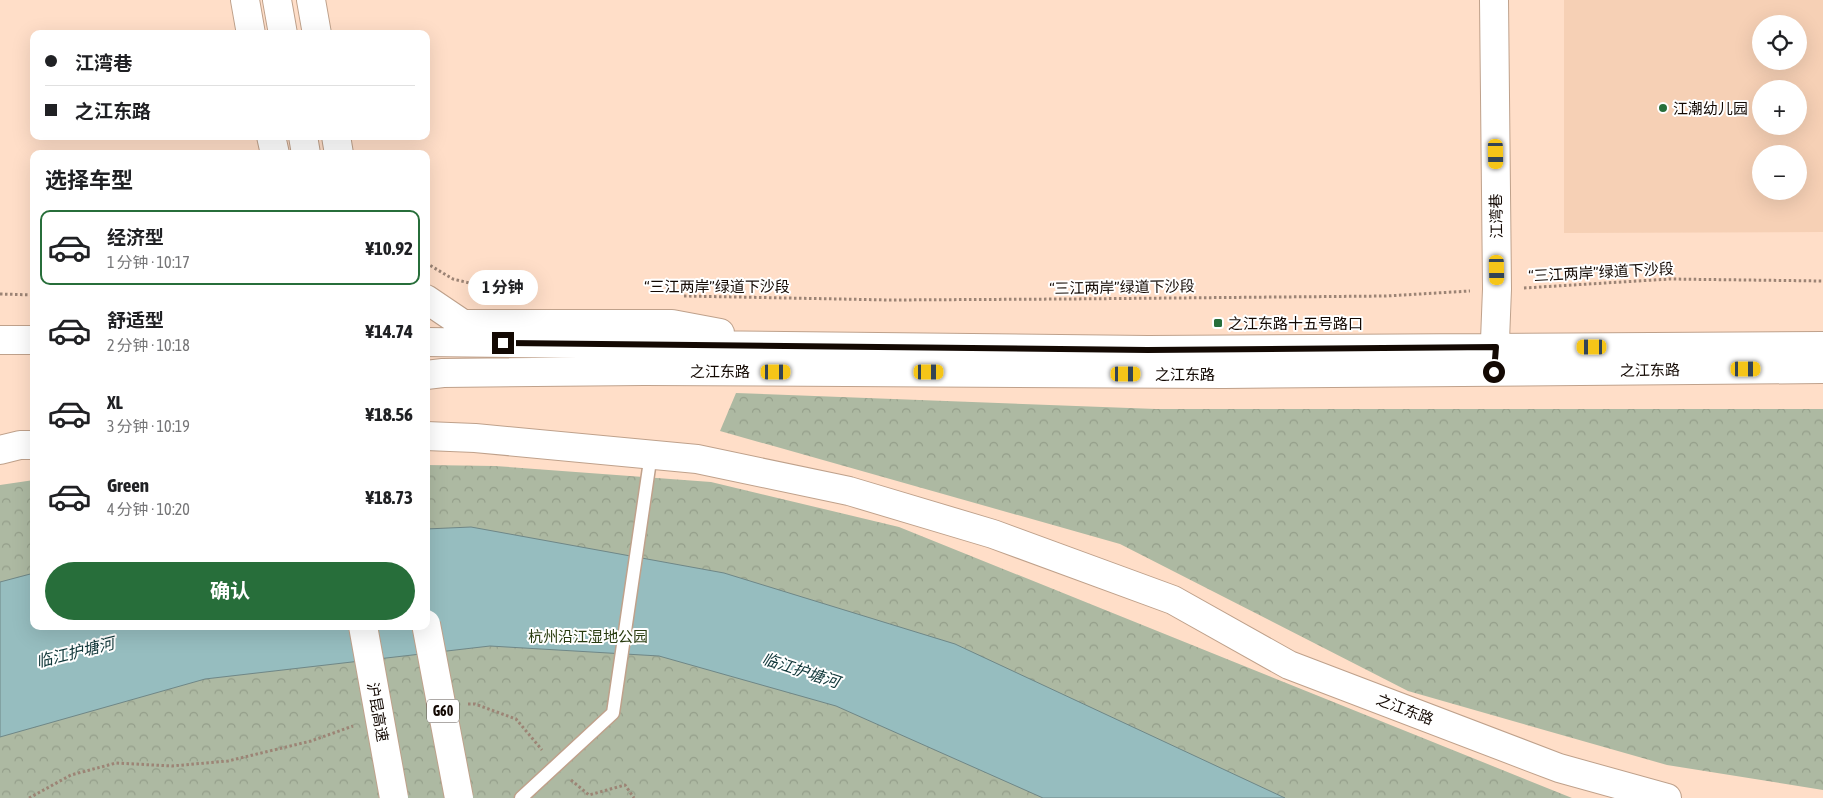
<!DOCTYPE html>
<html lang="zh">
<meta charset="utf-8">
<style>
body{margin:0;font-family:"Asap Condensed","Noto Sans SC",sans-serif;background:#f2f2f2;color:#202124;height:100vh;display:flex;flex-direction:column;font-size:19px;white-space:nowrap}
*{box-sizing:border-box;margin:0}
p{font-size:16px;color:#757577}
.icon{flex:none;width:28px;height:28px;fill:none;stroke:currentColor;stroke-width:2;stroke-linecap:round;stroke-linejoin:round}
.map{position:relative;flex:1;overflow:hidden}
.drawer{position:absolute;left:30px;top:150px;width:400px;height:480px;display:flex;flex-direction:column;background:#fff;border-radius:10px;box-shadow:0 5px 20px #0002}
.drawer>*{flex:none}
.top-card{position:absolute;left:30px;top:30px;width:400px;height:110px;border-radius:10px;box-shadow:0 5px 20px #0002;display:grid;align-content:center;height:110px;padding:0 15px;background:#fff}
.buttons{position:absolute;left:1752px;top:15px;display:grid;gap:10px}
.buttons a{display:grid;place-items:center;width:55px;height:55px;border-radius:50%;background:#fff;box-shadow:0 5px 20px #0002;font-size:25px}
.end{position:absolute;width:22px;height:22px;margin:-11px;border:6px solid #130903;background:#fff;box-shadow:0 0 0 2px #fff}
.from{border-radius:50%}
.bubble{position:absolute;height:35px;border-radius:18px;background:#fff;box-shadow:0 5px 20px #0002;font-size:16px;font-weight:700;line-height:35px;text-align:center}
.car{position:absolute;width:15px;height:30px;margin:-15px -8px;border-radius:6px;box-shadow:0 0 4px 1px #0007;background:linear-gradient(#f5c518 24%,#345 0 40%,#f5c518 0 76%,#345 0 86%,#f5c518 0)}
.top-card b{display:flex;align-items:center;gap:18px;height:48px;font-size:19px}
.top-card b+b{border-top:1px solid #e0e0e0}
.top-card i{width:12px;height:12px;background:#202124}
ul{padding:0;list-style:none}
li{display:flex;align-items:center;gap:15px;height:75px;margin:0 10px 8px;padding:0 5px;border:2px solid transparent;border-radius:10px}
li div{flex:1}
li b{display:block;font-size:19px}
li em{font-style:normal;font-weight:700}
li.current{border-color:#276e3a}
li>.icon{width:45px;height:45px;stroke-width:1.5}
h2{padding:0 15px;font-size:22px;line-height:60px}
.cta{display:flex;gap:10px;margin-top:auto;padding:10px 15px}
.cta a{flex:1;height:58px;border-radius:30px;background:#276e3a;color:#fff;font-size:20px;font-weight:700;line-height:58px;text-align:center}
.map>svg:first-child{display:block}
.built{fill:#f6d0b5;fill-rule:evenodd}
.park{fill:url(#park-crowns)}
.water{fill:#96bdbf;stroke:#6f8787}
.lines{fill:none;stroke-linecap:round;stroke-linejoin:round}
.lane-casing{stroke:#bfa18b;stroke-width:15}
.secondary-casing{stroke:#bfa18b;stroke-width:30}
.highway-casing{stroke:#bfa18b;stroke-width:30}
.path{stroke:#9c8475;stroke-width:3;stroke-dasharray:2.5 2.5;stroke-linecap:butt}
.lane{stroke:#fff;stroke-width:12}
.secondary{stroke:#fff;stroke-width:28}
.highway{stroke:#fff;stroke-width:28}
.highway-bridge-casing{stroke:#bfa18b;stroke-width:30;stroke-linecap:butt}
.highway-bridge{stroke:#fff;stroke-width:28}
.route{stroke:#130903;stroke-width:6}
.poi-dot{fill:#276e3a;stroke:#fff;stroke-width:2}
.labels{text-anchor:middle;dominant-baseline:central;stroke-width:4;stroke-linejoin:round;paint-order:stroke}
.shield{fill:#fff;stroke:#5a534f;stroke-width:1}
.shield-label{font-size:14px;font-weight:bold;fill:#130903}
.poi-label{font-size:15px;fill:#130903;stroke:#fff;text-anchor:start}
.street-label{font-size:15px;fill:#130903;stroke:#fff}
.park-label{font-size:15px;fill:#293c10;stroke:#fff}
.water-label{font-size:16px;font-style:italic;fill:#0f3638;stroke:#fff}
</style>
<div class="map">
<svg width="1823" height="798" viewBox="0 0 1823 798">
<defs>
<pattern id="park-crowns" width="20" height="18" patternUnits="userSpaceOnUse" patternTransform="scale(1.25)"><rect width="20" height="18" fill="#adb9a2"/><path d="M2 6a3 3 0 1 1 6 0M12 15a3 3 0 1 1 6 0" fill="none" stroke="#949e8a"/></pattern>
</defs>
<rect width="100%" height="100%" fill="#ffdec8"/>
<path class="built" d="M1564,0h259v232l-259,1zM1761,24h38v37h-38zM1761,89h38v37h-38zM1761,154h38v37h-38z"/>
<path class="park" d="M736,393l420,16h667v381l-156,-25 -259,-74 -288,-147 -400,-113z
M426,465l69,1 216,16 188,45 673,271h-1572v-313l34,-5v146h392z"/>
<path class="water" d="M471,527l253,46 231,71 330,154h-242l-207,-92 -177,-50 -169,-10 -285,33 -205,58v-155l34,-9v53h392v-97z"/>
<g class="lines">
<defs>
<path id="lane" d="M521,798l92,-85 38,-259"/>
<path id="secondary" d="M277,0l6,34
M1494,0l3,289 -3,77
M303,136l3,18
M426,299l37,25h209l48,9
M0,340h34
M426,342l722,8 675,-4
M426,375l17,-2 201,-2 580,3 599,-5
M426,436l49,2 222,21 152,32 144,43 180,66 116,65 270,103 108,30
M0,450l20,-5h14"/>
<path id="highway" d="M245,0l6,34
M311,0l6,34
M271,136l4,18
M336,136l3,18"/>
</defs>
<use href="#lane" class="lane-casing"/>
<use href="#secondary" class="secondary-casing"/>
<use href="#highway" class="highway-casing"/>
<path class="path" d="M426,263l27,16 57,14 21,1
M1524,288l146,-9 153,2
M0,294l34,1
M684,296l206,4 177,-1 319,-3 84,-5
M468,704h7l41,15 26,31
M571,780l18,15 36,-10 9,13
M29,798l42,-23 45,-12 56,3 56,-5 83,-20 42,-15"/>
<use href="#lane" class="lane"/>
<use href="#secondary" class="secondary"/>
<use href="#highway" class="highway"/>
<defs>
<path id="highway-bridge" d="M426,624l33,174
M363,626l31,172"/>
</defs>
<use href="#highway-bridge" class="highway-bridge-casing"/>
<use href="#highway-bridge" class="highway-bridge"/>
</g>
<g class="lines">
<path class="route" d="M503,343l645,7 348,-3 -2,25"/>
</g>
<g class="poi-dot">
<circle cx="1663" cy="108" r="5"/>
<rect x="1213" y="318" width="10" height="10" rx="2.5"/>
</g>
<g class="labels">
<rect class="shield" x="427" y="699.5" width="32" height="23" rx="4"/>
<g class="shield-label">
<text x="443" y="711">G60</text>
</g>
<g class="poi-label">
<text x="1673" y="108">江潮幼儿园</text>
<text x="1228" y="323">之江东路十五号路口</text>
</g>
<g class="street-label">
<text transform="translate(1496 216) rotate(-91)">江湾巷</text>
<text transform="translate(1601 272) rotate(-3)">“三江两岸”绿道下沙段</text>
<text x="717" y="286">“三江两岸”绿道下沙段</text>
<text transform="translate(1122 287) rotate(-1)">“三江两岸”绿道下沙段</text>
<text transform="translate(1650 370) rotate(-1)">之江东路</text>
<text x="720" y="371">之江东路</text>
<text x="1185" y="374">之江东路</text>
<text transform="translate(1405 709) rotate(21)">之江东路</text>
<text transform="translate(378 712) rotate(80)">沪昆高速</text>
</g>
<g class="park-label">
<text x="588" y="636">杭州沿江湿地公园</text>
</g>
<g class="water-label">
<text transform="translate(75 652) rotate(-14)">临江护塘河</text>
<text transform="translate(801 670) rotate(18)">临江护塘河</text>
</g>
</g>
</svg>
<div class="buttons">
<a><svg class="icon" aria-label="locate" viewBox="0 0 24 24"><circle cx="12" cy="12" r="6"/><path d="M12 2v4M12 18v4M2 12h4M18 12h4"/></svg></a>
<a>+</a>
<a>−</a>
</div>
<i class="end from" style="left:1494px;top:372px"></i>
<i class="end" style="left:503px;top:343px"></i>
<div class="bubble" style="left:468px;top:270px;width:70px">1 分钟</div>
<i class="car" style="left:1496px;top:154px;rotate:179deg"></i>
<i class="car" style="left:1497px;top:270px;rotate:179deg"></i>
<i class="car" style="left:1592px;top:347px;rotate:270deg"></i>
<i class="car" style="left:1746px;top:369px;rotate:90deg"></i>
<i class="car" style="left:776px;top:372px;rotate:90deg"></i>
<i class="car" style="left:929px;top:372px;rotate:90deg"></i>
<i class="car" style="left:1126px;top:374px;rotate:90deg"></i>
<div class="top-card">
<b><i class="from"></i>江湾巷</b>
<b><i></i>之江东路</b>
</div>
<section class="drawer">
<h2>选择车型</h2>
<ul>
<li class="current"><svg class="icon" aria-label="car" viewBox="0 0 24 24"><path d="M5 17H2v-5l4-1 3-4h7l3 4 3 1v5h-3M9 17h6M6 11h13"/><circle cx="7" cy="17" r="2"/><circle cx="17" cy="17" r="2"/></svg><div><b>经济型</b><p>1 分钟 · 10:17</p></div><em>¥10.92</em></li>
<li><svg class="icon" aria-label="car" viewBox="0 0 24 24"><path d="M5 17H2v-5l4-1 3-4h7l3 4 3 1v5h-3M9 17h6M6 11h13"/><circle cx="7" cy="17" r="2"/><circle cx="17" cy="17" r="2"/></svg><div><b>舒适型</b><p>2 分钟 · 10:18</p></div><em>¥14.74</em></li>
<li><svg class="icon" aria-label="car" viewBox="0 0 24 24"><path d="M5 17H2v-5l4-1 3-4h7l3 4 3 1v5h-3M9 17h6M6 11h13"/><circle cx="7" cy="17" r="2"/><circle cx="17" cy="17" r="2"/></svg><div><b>XL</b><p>3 分钟 · 10:19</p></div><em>¥18.56</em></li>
<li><svg class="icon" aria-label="car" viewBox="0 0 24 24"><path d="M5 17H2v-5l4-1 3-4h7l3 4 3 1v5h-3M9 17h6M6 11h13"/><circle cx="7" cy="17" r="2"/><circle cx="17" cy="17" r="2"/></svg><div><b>Green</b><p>4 分钟 · 10:20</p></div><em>¥18.73</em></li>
</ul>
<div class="cta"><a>确认</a></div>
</section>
</div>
